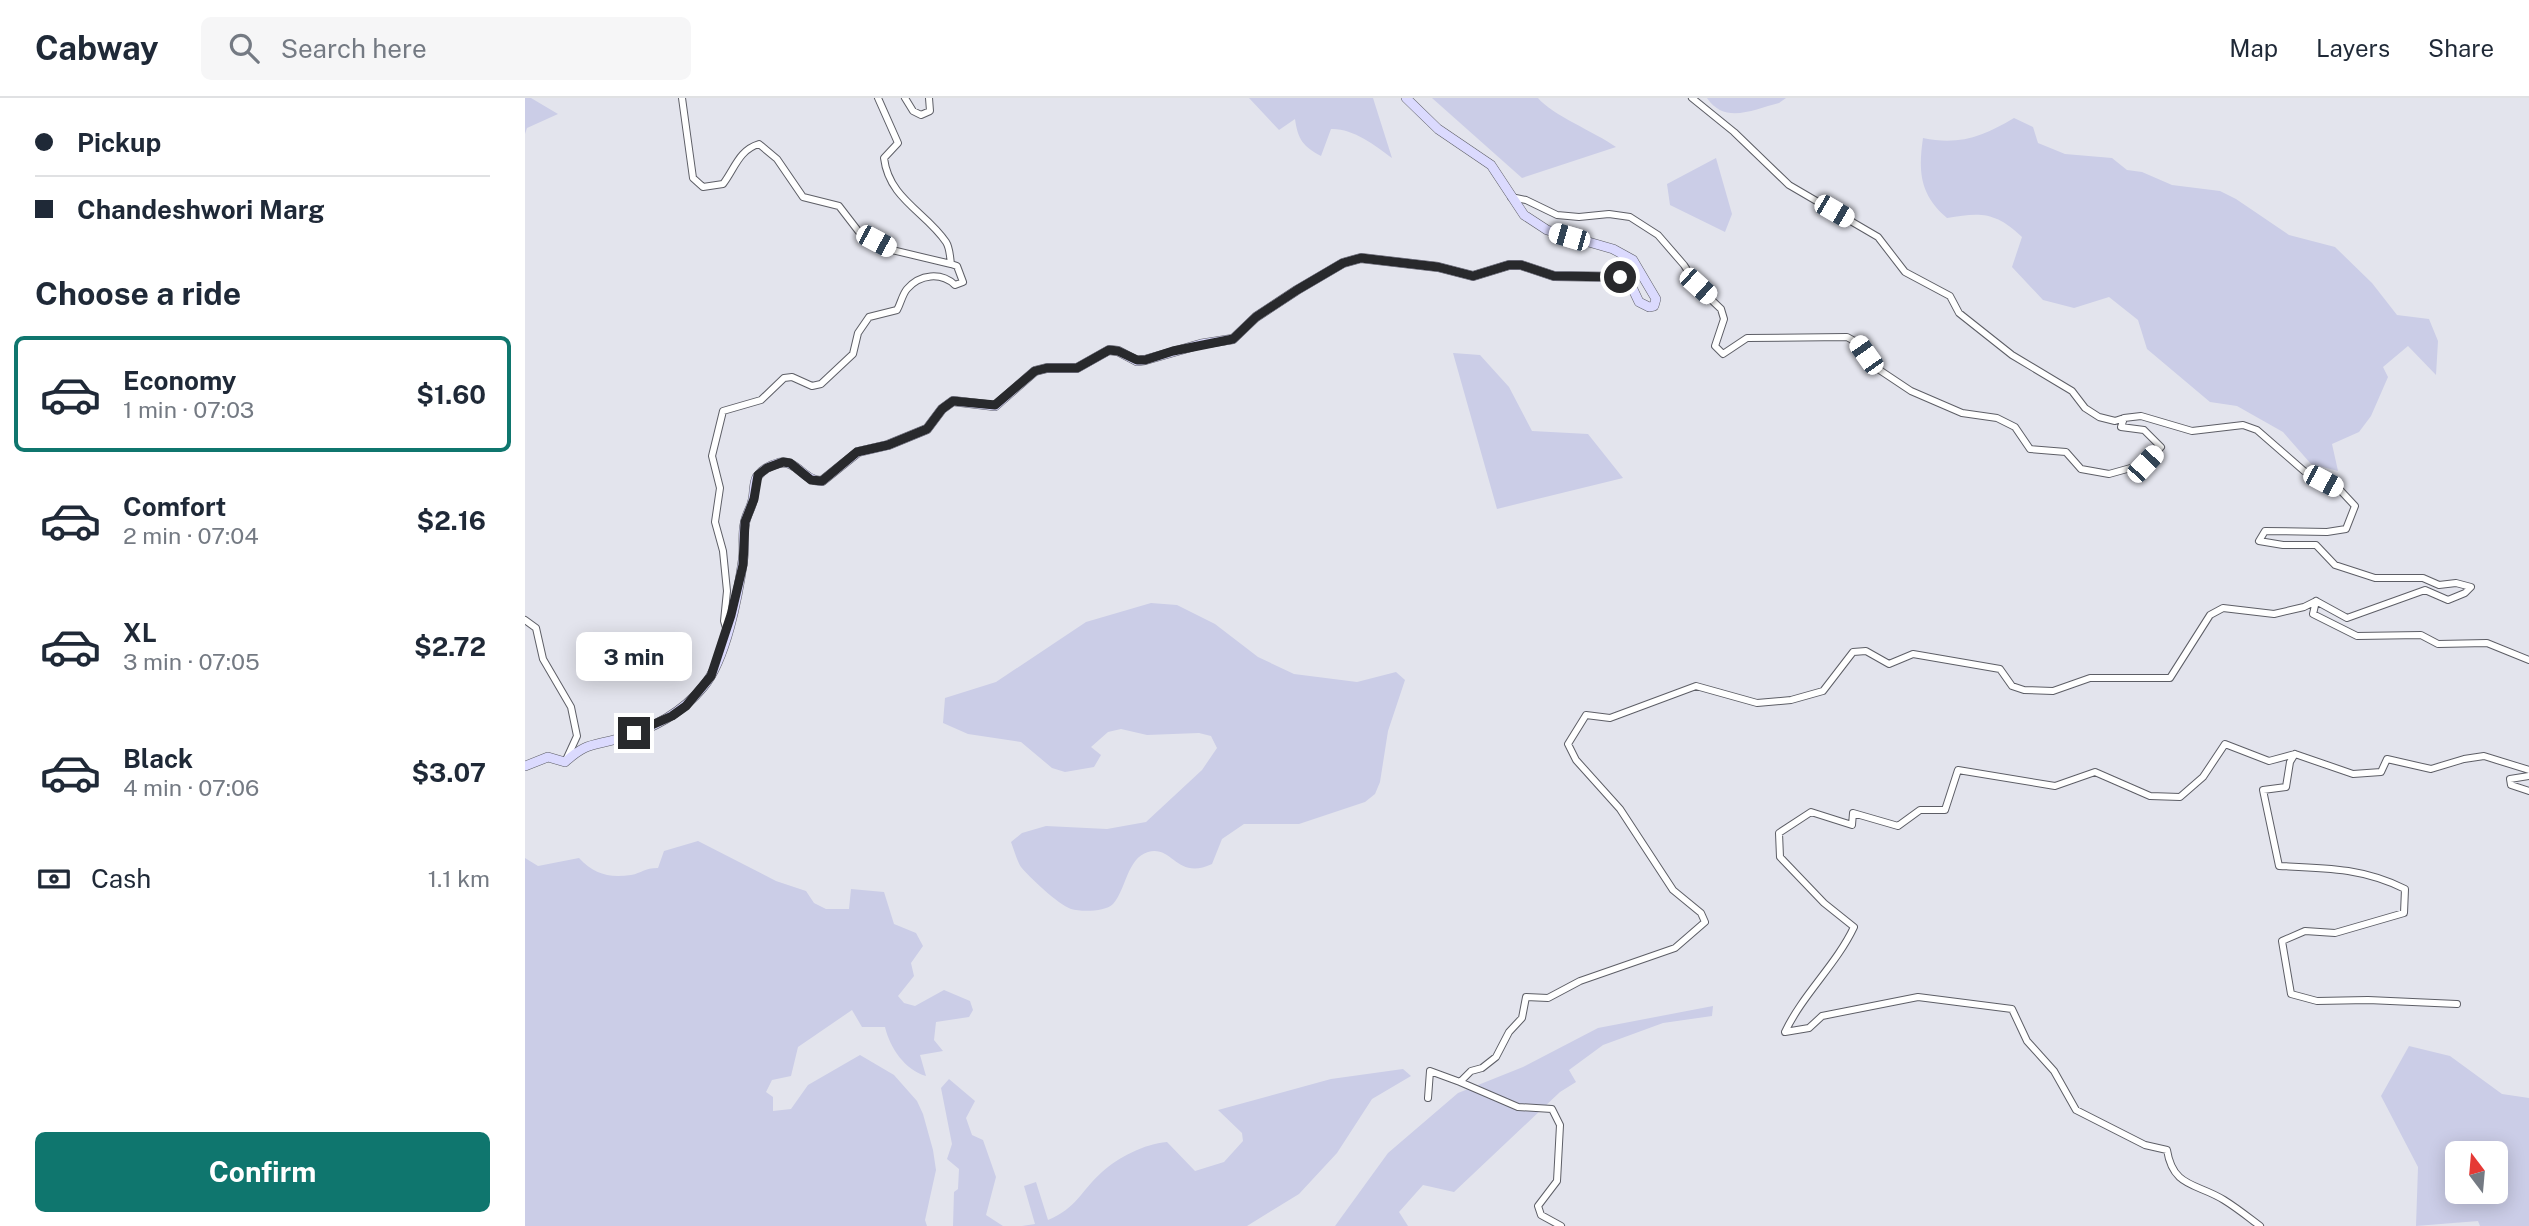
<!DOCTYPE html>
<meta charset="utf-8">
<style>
body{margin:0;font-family:"Public Sans",sans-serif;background:#f6f6f7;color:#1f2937;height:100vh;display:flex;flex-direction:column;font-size:26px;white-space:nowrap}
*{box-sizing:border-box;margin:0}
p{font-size:23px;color:#747a83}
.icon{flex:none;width:38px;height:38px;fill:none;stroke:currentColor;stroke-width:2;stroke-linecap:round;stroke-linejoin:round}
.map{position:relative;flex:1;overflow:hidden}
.details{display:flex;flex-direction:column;background:#fff;width:525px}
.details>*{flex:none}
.hud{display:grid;align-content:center;height:154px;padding:0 35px;background:#fff}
.needle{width:46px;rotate:344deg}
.controls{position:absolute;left:1920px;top:1043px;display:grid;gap:14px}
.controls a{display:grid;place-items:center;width:63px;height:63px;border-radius:10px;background:#fff;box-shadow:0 4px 18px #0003;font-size:35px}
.end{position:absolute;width:32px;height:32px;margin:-16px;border:9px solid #28292c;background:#fff;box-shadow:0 0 0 4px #fff}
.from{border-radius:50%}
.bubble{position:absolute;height:49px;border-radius:10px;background:#fff;box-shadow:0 4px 18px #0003;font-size:23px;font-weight:700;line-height:49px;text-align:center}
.car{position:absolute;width:21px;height:42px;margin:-21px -10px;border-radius:9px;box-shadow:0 0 5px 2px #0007;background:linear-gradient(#fff 24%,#345 0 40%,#fff 0 76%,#345 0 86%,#fff 0)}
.hud b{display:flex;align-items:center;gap:24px;height:66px;font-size:26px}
.hud b+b{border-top:2px solid #e0e1e3}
.hud i{width:18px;height:18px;background:#1f2937}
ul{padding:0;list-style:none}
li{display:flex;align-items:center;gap:21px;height:116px;margin:0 14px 10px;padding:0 21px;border:4px solid transparent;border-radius:10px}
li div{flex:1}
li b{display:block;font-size:26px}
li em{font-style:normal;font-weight:700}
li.selected{border-color:#0f766e}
li>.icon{width:63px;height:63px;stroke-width:1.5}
h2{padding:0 35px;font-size:32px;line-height:84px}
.pay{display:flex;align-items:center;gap:18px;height:77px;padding:0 35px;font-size:26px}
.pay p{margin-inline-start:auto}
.cta{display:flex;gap:14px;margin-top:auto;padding:14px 35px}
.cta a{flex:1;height:80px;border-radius:10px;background:#0f766e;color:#fff;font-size:28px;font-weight:700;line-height:80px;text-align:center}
header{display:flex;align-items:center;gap:42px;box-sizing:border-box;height:98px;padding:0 35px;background:#fff;border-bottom:2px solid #e0e1e3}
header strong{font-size:33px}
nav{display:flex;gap:38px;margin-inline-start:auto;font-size:24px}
.search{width:490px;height:63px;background:#f6f6f7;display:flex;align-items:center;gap:18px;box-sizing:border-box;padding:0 24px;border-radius:10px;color:#747a83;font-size:26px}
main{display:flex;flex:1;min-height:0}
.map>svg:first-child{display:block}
.green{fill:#cbcde7;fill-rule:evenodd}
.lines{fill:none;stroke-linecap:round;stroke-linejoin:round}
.street-casing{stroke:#5d5e66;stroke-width:8}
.secondary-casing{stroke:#5d5e66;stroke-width:10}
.street{stroke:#fff;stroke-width:6}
.secondary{stroke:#dbdafe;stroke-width:9}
.route{stroke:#28292c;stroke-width:9}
</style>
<header>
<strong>Cabway</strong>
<div class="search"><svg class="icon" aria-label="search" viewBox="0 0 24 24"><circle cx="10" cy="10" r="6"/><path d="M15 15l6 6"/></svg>Search here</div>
<nav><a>Map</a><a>Layers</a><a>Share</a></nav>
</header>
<main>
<section class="details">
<div class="hud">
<b><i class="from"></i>Pickup</b>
<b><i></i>Chandeshwori Marg</b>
</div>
<h2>Choose a ride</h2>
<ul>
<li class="selected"><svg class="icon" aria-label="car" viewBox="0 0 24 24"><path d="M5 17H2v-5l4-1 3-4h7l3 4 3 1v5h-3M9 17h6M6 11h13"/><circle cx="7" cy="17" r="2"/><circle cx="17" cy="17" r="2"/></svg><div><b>Economy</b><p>1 min · 07:03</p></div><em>$1.60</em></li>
<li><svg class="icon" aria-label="car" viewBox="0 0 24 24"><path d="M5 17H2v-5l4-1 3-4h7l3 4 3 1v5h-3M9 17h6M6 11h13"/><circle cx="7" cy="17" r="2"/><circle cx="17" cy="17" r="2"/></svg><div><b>Comfort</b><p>2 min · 07:04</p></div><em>$2.16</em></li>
<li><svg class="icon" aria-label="car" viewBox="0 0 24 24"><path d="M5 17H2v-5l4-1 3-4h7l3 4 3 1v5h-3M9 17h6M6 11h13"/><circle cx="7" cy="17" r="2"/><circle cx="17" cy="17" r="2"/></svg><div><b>XL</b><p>3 min · 07:05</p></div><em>$2.72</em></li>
<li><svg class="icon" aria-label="car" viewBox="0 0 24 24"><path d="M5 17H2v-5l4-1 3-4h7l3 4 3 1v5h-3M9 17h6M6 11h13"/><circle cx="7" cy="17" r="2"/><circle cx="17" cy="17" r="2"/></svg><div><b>Black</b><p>4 min · 07:06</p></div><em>$3.07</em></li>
</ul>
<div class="pay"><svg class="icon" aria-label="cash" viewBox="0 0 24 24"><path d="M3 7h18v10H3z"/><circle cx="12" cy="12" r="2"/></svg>Cash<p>1.1 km</p></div>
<div class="cta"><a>Confirm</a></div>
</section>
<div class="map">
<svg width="2004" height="1128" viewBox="0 0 2004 1128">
<rect width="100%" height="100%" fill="#e3e4ed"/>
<path class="green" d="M0,0h6l27,16 -31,14 -2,6z
M724,0h124l19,60c-17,-13 -40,-30 -61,-29l-10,27c-18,-10 -23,-16 -26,-37l-16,11z
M907,0h106c14,17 57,34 78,49l-94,31z
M1182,0h79l-7,5c-25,6 -54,22 -72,-5z
M1489,20l19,9 5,16 27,11 47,4 15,12 15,2 30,13 48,6 16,8 53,36 46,12 37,36 25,32 32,4 9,22 -2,34 -28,-29 -25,21 5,10 -17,39 -12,16 -27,12 6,27 -27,-7 -28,-32 -46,-26 -27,-4 -63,-53 -9,-29 -29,-23 -35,11 -31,-8 -31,-33 10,-30c-26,-25 -41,-25 -75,-19 -27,-23 -29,-46 -24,-80 36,8 61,-2 91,-20z
M1191,60l16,56 -7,18 -55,-27 -3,-21z
M928,255l27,2 29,32 23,44 56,3 35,44 -126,31z
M626,505l26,2 38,19 43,33 36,17 63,8 39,-10 9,8 -17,51 -8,51 -5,12 -10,8 -66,22h-55l-22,15 -10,25c-35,17 -39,-19 -64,-12 -21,6 -22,38 -35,52 -8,8 -32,8 -42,5 -13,-5 -41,-31 -50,-42 -4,-6 -7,-17 -10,-25l11,-9 24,-7 61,3 39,-7 56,-52 15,-22 -6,-12 -12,-3 -52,2 -26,-6 -13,3 -17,15 10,8 -7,12 -29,5 -13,-4 -31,-26 -53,-8 -25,-11 2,-25 51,-16 90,-60z
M173,743l78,40 30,10 8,12 12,6h23l2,-20 33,3 10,32 22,9 7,13 -12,17 3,13 -16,20 6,7 11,3 29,-16 26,11 3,9 -4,7 -33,5 -2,18 9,11 -23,4 6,21c-21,-6 -36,-28 -41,-49h-23l-10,-17 -54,37 -7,29 -19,4 -6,12 7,5v14l18,-2 17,-24 52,-30 34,20 23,26 6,13 10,36 3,20 -11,50 2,6h-402v-368l13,8 41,-8c15,16 29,20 52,17 11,-2 13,-7 27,-7l6,-17z
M1188,908l-1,10 -49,7 -60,22 -34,25 7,12 -16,10 -106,100 -31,-7 -24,27 9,14h-73l53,-73 70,-60 65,-26 75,-39z
M1884,948l41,10 52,38 27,4v128h-49l-2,-5 -62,5 2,-59 -37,-71zM1932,1055h38v39h-38z
M878,971l8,7 -39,23 -35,54 -38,41 -52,32h-225l13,-2 -11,-38 12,-4 12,38c29,-12 32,-28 54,-48 17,-15 42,-28 65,-30l28,29 29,-9 19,-21 -1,-8 -24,-23 113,-31z
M424,981l26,22 -9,17 6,17 11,5 13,37 -10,38 17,11h-50l1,-34 4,-3 1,-20 -12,-10 5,-15 -11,-56z"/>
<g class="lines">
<defs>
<path id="street" d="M157,0l11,80 10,9 20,-3c12,-16 16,-34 36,-40l18,15 26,38 36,9 20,26 33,18 59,14
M380,0l8,13 8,4 9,-4 -1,-13
M1167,0l42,34 55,53 89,52 27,35 45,24 9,17 53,42 60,36 13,17 14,9 16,4 9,-3
M986,99l15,3 31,15 22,2 30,-3 21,3 28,18 26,30 14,22 23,22 3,10 -9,27 8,8 24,-16 100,-1 11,6 17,24 36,24 51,22 35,5 18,9 15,22 36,3 15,17 28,5 36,-10 16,-17 -17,-17 -23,-3 3,-9 17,-2 51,15 51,-6 14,5 47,41 37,20 14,15 -9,23 -19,3 -62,-1 -6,10 24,4h33l19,20 40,13h48l16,7 17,-2 15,4 -6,6 -17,7 -23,-10 -78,28 -31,-17
M1791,503l-3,13 44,22 64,-1 17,9 49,-1 42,17
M0,522l11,8 7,31 28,48 6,29 -11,24
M202,533l-3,-10 3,-30 -4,-40 -8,-29 5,-34 -8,-32 11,-45 38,-11 23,-22 8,-1 20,9 9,-2 32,-30 5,-21 11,-16 28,-7c4,-7 5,-15 10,-21 13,-15 34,-17 48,-4l8,-3 -6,-16 -6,-2c-1,-6 -1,-16 -5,-22 -20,-30 -57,-43 -62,-84l14,-15 -20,-45
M1770,656l-5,8 -4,25 -23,3 16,76c47,2 84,2 126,23l-1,24 -69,20 -30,-2 -23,10 9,53 26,7 51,-1 89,4
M2004,678l-19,3 1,6 18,6
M935,984l58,25 34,2 8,16 -3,56 -19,25 3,9 20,11
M903,1000l2,-27 30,11 11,-11 11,-3 14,-11 13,-25 13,-14 4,-21 22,1 32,-17 95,-33 30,-26 -4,-9 -28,-23 -53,-81 -44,-49 -8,-16 18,-29 24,3 86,-32 61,17 34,-3 32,-9 30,-39 13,-1 23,13 24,-10 87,15 12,17 12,4 29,1 37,-13h80l40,-63 13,-7 51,6 30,-7 12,-6
M1735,1128c-12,-9 -23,-18 -36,-26 -27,-17 -51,-12 -57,-50l-22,-5 -69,-35 -22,-39 -27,-30 -15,-32 -94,-12 -96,19 -13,12 -24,4c18,-38 51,-67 69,-105l-30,-24 -44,-46 -1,-24 32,-21 41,13 1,-12 45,13 22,-16h25l13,-40 97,16 40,-14 55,24 30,1 23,-20 22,-33 44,17 26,-7 58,20 28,-2 6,-13 44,10 33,-10 20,-3 45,14"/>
<path id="secondary" d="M0,668l23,-9 17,5c21,-19 26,-16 52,-23 33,-9 64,-25 86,-52 23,-27 35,-91 40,-127 2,-12 -1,-25 2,-37 1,-7 5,-13 7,-20 3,-8 1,-19 5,-26 5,-7 14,-12 22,-14 18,-4 25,19 43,18l36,-29 30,-7 39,-16 15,-20 11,-8 42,5 40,-35 12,-3h30l32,-18 9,1 19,10 8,-1 56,-16 32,-5 23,-22 41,-27 46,-27 18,-5 77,9 35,9 36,-11h12l33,11 66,1 10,6 9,19 10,5 5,-1 2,-7 -23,-39 -20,-11 -66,-19 -23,-15 -33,-50 -53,-36 -32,-31"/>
</defs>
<use href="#street" class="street-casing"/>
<use href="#secondary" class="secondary-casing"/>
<use href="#street" class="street"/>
<use href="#secondary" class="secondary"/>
</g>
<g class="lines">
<path class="route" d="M109,635l38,-17 14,-10 25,-30 20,-61 12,-50 2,-43 9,-23 4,-24 9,-7 16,-6 7,1 21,17 11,1 35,-29 31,-7 39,-16 15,-20 11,-8 42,4 40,-34 12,-3h30l32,-18 9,1 19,9h8l28,-9 60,-12 23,-22 41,-27 46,-27 18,-5 77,9 35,9 36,-11h12l33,11 66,1"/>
</g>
</svg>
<div class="controls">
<a><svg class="needle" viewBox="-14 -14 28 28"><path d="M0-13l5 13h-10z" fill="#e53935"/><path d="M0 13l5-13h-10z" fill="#747a83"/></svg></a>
</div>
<i class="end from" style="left:1095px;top:179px"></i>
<i class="end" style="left:109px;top:635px"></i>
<div class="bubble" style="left:51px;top:534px;width:116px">3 min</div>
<i class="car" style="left:1309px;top:113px;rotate:120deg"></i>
<i class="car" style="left:1044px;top:139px;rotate:286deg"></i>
<i class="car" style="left:351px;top:143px;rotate:118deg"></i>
<i class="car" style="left:1173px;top:188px;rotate:132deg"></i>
<i class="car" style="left:1341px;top:257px;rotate:325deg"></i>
<i class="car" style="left:1620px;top:366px;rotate:43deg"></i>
<i class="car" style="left:1798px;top:383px;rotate:118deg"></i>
</div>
</main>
